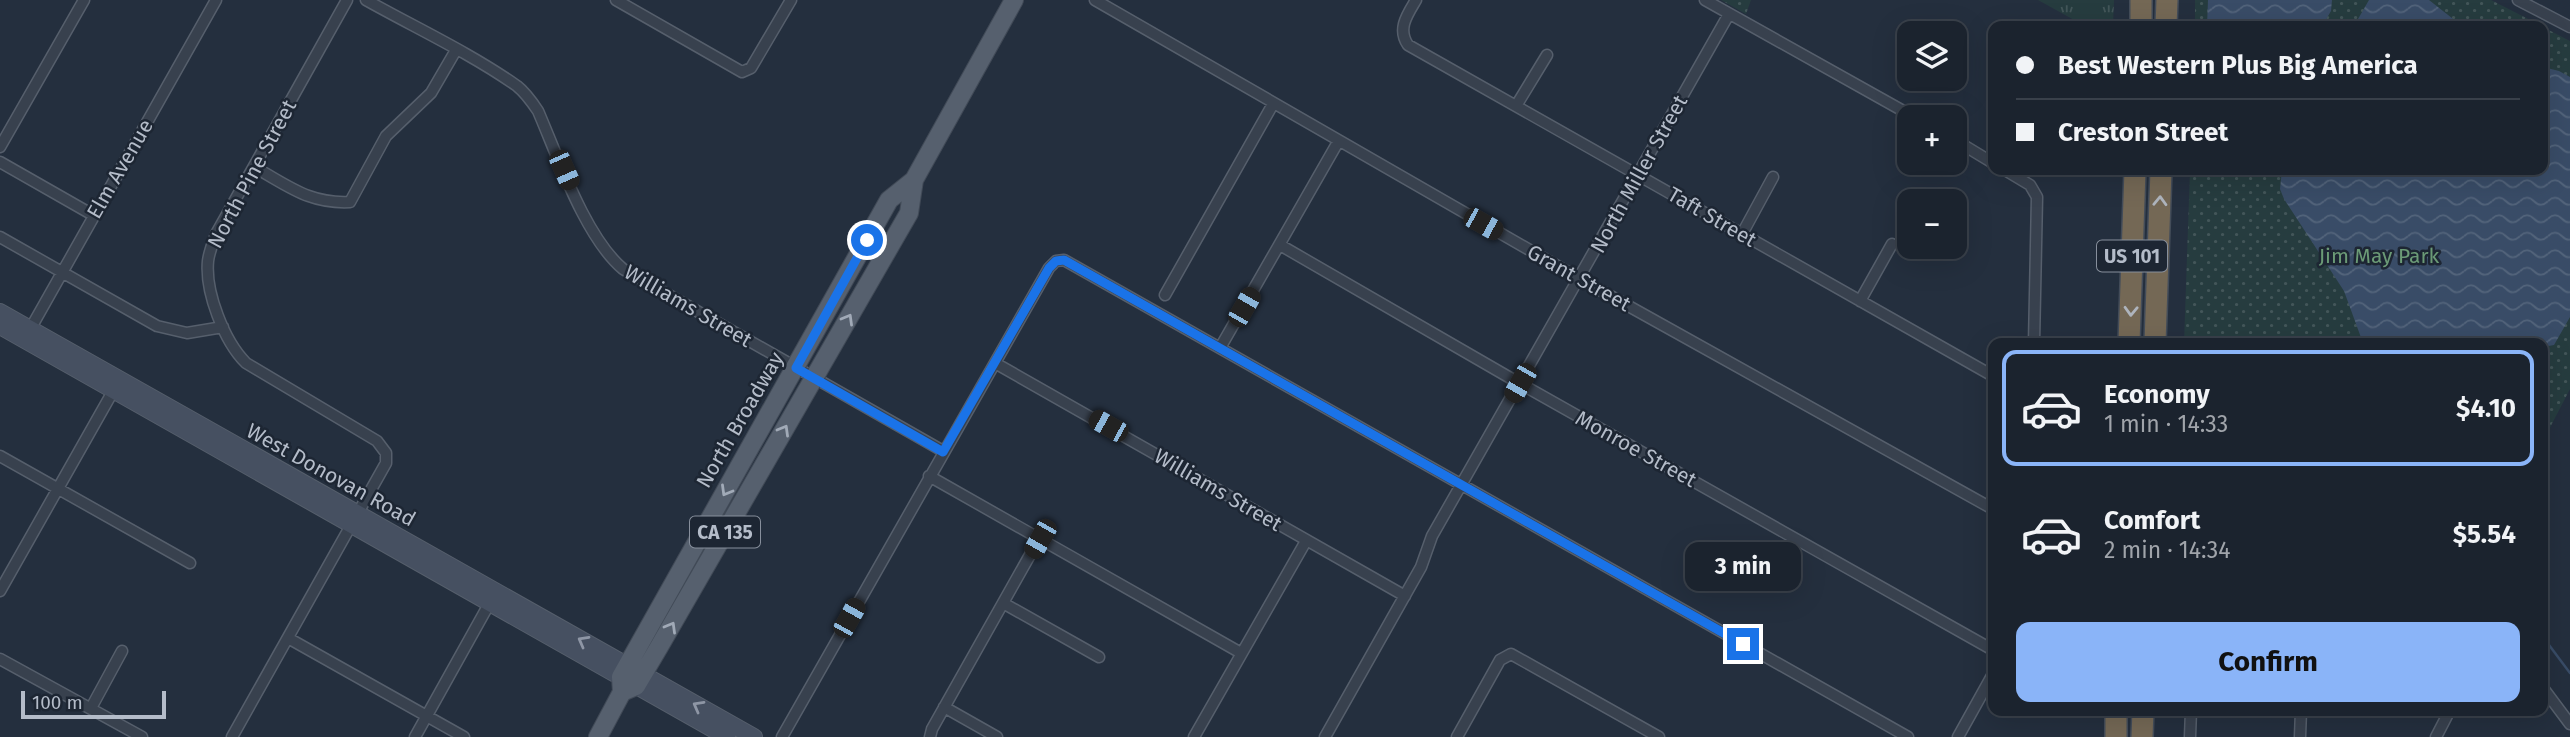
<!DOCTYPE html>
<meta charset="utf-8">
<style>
body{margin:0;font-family:"Fira Sans",sans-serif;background:#282f3a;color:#f1f3f6;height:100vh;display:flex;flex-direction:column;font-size:26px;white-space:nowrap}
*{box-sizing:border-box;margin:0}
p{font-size:23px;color:#a0a4aa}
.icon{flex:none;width:38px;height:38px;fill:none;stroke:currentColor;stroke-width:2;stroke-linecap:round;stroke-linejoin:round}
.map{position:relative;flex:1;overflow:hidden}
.panel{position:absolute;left:1988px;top:338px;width:560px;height:378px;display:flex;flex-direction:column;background:#1b232e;border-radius:14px;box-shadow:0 7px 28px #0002,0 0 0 2px #39404a}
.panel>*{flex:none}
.hud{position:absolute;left:1988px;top:21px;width:560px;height:154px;border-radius:14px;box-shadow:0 7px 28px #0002,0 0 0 2px #39404a;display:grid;align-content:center;height:154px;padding:0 28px;background:#1b232e}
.fabs{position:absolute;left:1897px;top:21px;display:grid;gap:14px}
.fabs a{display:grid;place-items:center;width:70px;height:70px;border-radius:14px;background:#1b232e;box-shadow:0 7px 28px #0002,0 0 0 2px #39404a;font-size:35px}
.scale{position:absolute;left:21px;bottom:18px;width:145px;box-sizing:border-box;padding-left:7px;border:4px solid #b4bcc9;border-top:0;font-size:19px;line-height:24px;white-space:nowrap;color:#b4bcc9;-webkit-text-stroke:5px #1d2633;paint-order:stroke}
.end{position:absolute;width:32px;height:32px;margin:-16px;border:9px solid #1a73e8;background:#fff;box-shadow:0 0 0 4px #fff}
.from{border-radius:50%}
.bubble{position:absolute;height:49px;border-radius:14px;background:#1b232e;box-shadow:0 7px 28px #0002,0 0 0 2px #39404a;font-size:23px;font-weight:700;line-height:49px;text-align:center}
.car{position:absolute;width:21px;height:42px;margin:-21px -10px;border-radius:9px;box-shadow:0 0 5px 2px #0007;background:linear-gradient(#222 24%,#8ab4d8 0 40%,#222 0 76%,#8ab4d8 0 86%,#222 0)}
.hud b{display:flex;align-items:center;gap:24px;height:66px;font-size:26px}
.hud b+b{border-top:2px solid #39404a}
.hud i{width:18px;height:18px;background:#f1f3f6}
ul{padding:12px 0 0;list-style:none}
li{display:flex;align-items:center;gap:21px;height:116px;margin:0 14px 10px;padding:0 14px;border:4px solid transparent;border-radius:14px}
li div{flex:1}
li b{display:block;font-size:26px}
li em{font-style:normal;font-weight:700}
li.active{border-color:#8ab4f8}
li>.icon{width:63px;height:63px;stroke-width:1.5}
.action{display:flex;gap:14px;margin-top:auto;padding:14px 28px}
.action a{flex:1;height:80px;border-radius:14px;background:#8ab4f8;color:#111;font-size:28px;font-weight:700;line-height:80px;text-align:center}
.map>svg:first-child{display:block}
.grass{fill:url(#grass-tufts)}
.park{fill:url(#park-dots)}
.water{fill:url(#water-waves)}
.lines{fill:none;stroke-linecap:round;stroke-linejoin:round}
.stream{stroke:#394c67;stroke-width:2.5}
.minor-casing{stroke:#565f6c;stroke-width:13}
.secondary-casing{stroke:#565f6c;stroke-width:18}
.primary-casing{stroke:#414a57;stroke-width:20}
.motorway-casing{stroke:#434c59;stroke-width:24}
.minor{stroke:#38414e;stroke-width:10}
.secondary{stroke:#465061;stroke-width:16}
.primary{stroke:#56606e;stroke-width:18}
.motorway{stroke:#746855;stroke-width:21}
.oneway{stroke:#aeb4bd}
.oneway2{stroke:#a1aab7}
.oneway3{stroke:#8e96a5}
.route{stroke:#1a73e8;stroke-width:9}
.labels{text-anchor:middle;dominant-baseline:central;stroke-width:5;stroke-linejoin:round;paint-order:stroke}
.shield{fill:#1d2633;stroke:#878f9c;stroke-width:2}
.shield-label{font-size:19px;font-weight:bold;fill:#b4bcc9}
.street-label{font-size:21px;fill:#b4bcc9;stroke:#1d2633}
.park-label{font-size:21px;fill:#6b9a76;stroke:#1d2633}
</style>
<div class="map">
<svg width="2570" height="737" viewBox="0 0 2570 737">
<defs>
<pattern id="grass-tufts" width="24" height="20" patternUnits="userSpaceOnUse" patternTransform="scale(1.75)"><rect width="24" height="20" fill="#263c3f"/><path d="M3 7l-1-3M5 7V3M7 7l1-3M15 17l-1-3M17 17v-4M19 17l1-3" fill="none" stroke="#435659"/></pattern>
<pattern id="park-dots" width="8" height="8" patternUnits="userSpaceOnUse" patternTransform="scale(1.75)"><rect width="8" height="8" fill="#263c3f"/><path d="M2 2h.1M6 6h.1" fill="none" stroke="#435659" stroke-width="1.8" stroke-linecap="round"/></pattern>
<pattern id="water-waves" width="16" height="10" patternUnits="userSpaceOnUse" patternTransform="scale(1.75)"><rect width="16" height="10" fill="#394c67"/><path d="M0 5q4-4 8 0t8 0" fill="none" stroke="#53647b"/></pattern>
</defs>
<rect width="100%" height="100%" fill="#242f3e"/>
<path class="grass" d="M2038,0h76l-1,26h-28z"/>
<path class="park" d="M1721,0h30l-5,14z
M2195,0h296l51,26h-347z
M2543,27l27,14v348l-27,52v-98h-359l6,-173h353z"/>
<path class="water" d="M2208,0h124l-1,11 -9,15h-115z
M2369,0h60l33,26h-108z
M2543,67l16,4 11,6v240l-16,28 -11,2v-4h-180l-19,-52 -60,-92 -4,-10 2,-19h261z"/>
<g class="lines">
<path class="stream" d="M2543,637l27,36"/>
<defs>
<path id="minor" d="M366,0c50,28 104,53 151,86 9,7 15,16 21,25 20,46 47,126 85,158l320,182
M616,0l126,72 9,-4 40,-68
M1095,0l485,279 413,230
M1416,0c-9,15 -19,29 -8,45l585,331
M1705,0l209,117
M2518,0l52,27
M1516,106l31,-51
M1955,140l38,23
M0,147l84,-147
M0,162l93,53
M254,167c35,19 55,37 96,35l36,-66 45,-43 25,-43
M2005,170l25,15 7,12 -3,146
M1742,234l31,-57
M0,237l157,89 30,7 36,-6
M1280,245l239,138 474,267
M1165,295l108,-191
M1860,301l32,-57
M28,333l188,-333
M1220,348l118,-206
M995,363l410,233
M0,456l190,107
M929,476l312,177
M0,591l116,-205
M1003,603l96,54
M288,638l176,99
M0,659l142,78
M2543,688l27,36
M944,707l53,30
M91,708l31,-57
M232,737l154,-274v-10l-9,-12 -131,-78c-22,-22 -41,-71 -38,-102 1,-9 5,-18 8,-27l131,-234
M415,737l78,-140
M782,737l267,-469 7,-7 8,-1 844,477
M930,737l2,-8 107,-190
M1194,737l112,-196
M1325,737l96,-170 11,-31 297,-522
M1457,737l43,-77 11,-6 148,83
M1958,737l35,-63
M2190,737l1,-27
M2300,737l1,-27
M2436,737l14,-27"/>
<path id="secondary" d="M0,312l754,425
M0,326l727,411"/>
<path id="primary" d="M622,692l14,-6 23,-39 250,-434 5,-33 100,-180
M598,737l24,-45 -1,-15 268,-477 25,-20"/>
<path id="motorway" d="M2141,26v-26
M2166,26l1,-26
M2129,343l6,-173
M2155,343l6,-173
M2116,737v-27
M2142,737l1,-27"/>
</defs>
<use href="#minor" class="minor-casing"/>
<use href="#secondary" class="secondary-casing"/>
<use href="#primary" class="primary-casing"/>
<use href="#motorway" class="motorway-casing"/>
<use href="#minor" class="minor"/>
<use href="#secondary" class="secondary"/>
<use href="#primary" class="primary"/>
<use href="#motorway" class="motorway"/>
</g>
<defs><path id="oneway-chevron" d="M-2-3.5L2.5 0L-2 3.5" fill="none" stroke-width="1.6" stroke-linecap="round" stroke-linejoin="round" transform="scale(1.75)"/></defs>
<g class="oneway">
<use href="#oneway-chevron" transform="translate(2160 201) rotate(-88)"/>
<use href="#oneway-chevron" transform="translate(2131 311) rotate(92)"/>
</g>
<g class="oneway2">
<use href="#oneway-chevron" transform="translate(848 319) rotate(-60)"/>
<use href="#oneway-chevron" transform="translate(784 430) rotate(-60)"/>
<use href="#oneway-chevron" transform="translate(726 491) rotate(120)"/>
<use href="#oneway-chevron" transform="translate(671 627) rotate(-60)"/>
</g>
<g class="oneway3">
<use href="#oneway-chevron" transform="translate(583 641) rotate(-151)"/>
<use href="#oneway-chevron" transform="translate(698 706) rotate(-151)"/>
</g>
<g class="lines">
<path class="route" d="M867,240l-71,128 147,84 106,-184 7,-7 8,-1 679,384"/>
</g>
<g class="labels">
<g class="shield">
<rect x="2097" y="240.5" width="70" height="31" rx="5"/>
<rect x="690" y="516.5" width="70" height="31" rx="5"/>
</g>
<g class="shield-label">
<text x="2132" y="256">US 101</text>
<text x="725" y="532">CA 135</text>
</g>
<g class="street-label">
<text transform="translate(120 169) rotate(-60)">Elm Avenue</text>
<text transform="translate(252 174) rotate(-62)">North Pine Street</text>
<text transform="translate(1639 174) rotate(-61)">North Miller Street</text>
<text transform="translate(1712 217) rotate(30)">Taft Street</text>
<text transform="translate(1579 278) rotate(29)">Grant Street</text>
<text transform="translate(688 306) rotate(30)">Williams Street</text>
<text transform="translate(740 420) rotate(-60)">North Broadway</text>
<text transform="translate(1636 449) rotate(29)">Monroe Street</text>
<text transform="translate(331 475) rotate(29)">West Donovan Road</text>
<text transform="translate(1218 490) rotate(30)">Williams Street</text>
</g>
<g class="park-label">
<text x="2379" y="256">Jim May Park</text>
</g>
</g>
</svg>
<div class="fabs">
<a><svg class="icon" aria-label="layers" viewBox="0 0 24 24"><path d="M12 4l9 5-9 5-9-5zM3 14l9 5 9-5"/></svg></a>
<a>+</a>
<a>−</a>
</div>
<div class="scale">100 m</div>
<i class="end from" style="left:867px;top:240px"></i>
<i class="end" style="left:1743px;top:644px"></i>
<div class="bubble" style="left:1685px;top:542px;width:116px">3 min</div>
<i class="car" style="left:564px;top:170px;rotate:156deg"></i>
<i class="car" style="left:1483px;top:224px;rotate:119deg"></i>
<i class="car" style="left:1244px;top:307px;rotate:30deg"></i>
<i class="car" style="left:1520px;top:383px;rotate:210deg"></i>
<i class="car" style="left:1108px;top:426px;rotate:299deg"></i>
<i class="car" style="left:1040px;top:539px;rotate:210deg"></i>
<i class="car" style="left:849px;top:618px;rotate:29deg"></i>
<div class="hud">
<b><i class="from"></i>Best Western Plus Big America</b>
<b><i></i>Creston Street</b>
</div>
<section class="panel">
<ul>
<li class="active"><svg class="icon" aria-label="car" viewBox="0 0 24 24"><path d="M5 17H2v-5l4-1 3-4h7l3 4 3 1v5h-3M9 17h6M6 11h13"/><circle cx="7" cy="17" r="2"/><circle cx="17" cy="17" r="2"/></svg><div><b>Economy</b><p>1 min · 14:33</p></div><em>$4.10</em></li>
<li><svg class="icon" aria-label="car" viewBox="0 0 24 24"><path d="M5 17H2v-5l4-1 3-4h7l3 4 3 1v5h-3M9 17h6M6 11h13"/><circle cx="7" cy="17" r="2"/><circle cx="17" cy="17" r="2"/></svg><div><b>Comfort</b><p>2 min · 14:34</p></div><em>$5.54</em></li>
</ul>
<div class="action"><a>Confirm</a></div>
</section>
</div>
